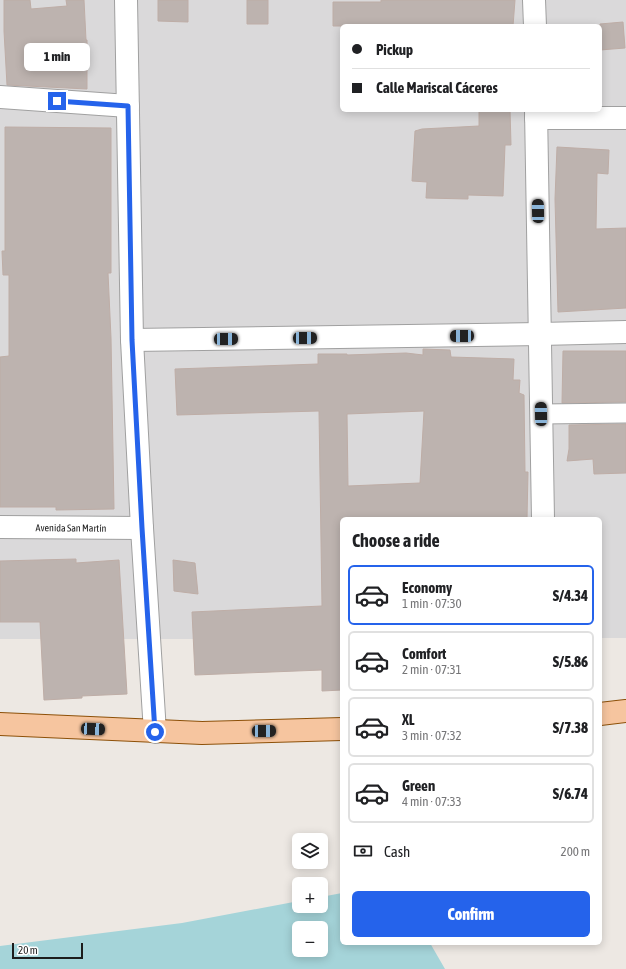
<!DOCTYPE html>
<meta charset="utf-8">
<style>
body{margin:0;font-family:"Asap Condensed",sans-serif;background:#f6f6f6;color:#202124;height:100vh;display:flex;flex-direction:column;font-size:15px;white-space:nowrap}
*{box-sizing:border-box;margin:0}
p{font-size:13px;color:#757577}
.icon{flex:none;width:22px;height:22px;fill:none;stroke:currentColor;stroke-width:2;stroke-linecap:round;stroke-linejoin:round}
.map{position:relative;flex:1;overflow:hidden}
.details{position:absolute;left:340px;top:517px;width:262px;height:428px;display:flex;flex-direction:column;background:#fff;border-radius:6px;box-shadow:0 2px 10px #0003}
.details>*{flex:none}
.top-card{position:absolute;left:340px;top:24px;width:262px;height:88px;border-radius:6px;box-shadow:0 2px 10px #0003;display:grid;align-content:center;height:88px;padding:0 12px;background:#fff}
.buttons{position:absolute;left:292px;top:833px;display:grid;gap:8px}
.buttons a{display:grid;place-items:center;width:36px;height:36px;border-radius:6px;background:#fff;box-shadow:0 2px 10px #0003;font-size:20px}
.scale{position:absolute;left:12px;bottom:10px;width:71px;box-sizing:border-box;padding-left:4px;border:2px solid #1c1c1c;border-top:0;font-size:11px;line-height:14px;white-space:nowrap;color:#1c1c1c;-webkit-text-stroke:3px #fff;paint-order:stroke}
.end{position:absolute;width:18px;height:18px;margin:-9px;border:5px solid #2563eb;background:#fff;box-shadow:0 0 0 2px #fff}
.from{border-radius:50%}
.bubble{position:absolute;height:28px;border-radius:6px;background:#fff;box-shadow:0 2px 10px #0003;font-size:13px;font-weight:800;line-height:28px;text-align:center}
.car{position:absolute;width:12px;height:24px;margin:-12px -6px;border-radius:5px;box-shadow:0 0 3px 1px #0007;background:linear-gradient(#222 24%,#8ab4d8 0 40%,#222 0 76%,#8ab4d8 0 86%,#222 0)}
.top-card b{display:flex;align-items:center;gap:14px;height:38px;font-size:15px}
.top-card b+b{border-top:1px solid #e0e0e0}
.top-card i{width:10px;height:10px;background:#202124}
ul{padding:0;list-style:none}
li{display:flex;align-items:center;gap:12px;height:60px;margin:0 8px 6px;padding:0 4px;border:2px solid #e0e0e0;border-radius:6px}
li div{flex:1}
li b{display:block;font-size:15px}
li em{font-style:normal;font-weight:800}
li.on{border-color:#2563eb}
li>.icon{width:36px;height:36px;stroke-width:1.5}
h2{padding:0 12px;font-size:18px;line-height:48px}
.pay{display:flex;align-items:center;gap:10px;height:44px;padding:0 12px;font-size:15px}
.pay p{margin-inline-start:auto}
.primary-button{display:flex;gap:8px;margin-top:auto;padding:8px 12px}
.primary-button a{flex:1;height:46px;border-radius:6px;background:#2563eb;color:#fff;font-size:16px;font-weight:800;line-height:46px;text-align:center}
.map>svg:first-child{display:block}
.residential{fill:#dad9da;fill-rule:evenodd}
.water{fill:#a5d4d9;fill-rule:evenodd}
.building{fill:#bdb3af;stroke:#beada6;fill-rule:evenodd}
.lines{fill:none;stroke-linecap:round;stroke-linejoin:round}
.pedestrian-casing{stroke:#a0a0a0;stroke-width:21}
.minor-casing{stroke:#a0a0a0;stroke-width:24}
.primary-casing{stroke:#8d5008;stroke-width:24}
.pedestrian{stroke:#fff;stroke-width:19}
.minor{stroke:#fff;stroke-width:22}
.primary{stroke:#f6c59f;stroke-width:22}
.route{stroke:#2563eb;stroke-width:5}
.labels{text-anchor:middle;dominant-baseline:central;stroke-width:3;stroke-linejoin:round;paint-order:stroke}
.street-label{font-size:10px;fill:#1c1c1c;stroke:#fff}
</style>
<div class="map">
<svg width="626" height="969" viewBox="0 0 626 969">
<rect width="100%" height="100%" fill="#ede8e3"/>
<path class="residential" d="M0,0h626v638h-26v-119h-258v120h-342zM342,26h258v84h-258z"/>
<path class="water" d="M342,893v50h88l15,26h-445v-23l182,-23 117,-22v5h22v-9zM299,928h22v22h-22z"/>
<path class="building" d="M4,0h26l1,9 36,-3 -1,-6h18l2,40h1v49l-80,-4 -3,-54z
M158,0h30v22l-30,-1z
M247,0h21v24h-21z
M381,0h134l-2,26h-180v-24h48z
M623,22l2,26 -25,2v-26z
M479,110h31l1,35h-6l-2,51 -35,-1v4l-42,-1 1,-16 -15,-1 3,-50 7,-2 57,-3z
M5,127l106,1v145h-3l3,65 3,171 -58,1v-3h-56v-150l9,-1v-81h-6l-1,-24h3z
M557,147l52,3 -1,24 -11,-1 -1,56 30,-1v80l-68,4 -3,-113z
M423,349l27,1 1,7 63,2 -1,21h7l-1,13 5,2 1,77h3l-1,47h-185v171l-20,1v-21l-127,5 -3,-63 130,-6 -3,-195 -142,4 -2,-46 143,-5v-10h29v1l59,-2 17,2zM424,411l-4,72 -72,3 -1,-72z
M563,351h63v51l-64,1z
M626,424v49l-32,1 -1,-15 -26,2 2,-12v-24z
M76,559v4l43,-3 8,134 -45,2v2l-38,2 -4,-78h-40v-61z
M173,560l22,3 3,31 -24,-3z"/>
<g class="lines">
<defs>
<path id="pedestrian" d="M541,414l85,-1"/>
<g id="minor">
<path d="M126,0l6,340 10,188 13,204"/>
<path d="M534,0l1,26"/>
<path d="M0,97l128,9"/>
<path d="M536,110l7,409"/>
<path d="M536,118h90"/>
<path d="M132,340l408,-6 86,-2"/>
<path id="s1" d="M0,527l142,1"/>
</g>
<path id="primary" d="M600,714l26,-3
M0,724l202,9 140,-4"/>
</defs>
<use href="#pedestrian" class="pedestrian-casing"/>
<use href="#minor" class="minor-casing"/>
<use href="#primary" class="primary-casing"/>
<use href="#pedestrian" class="pedestrian"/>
<use href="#minor" class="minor"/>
<use href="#primary" class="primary"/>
</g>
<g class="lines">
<path class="route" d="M57,101l71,5 4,234 10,188 13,204"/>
</g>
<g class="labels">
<g class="street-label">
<text stroke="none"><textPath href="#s1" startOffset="71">Avenida San Martín</textPath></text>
</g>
</g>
</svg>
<div class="buttons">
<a><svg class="icon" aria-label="layers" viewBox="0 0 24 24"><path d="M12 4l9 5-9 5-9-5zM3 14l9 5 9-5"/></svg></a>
<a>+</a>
<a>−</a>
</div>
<div class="scale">20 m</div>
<i class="end from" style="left:155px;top:732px"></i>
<i class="end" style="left:57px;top:101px"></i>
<div class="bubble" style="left:24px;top:43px;width:66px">1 min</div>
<i class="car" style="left:538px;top:211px;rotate:359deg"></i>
<i class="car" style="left:462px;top:336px;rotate:269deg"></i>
<i class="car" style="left:305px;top:338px;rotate:89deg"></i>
<i class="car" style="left:226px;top:339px;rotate:89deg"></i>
<i class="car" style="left:541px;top:414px;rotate:359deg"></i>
<i class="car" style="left:93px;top:729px;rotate:93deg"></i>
<i class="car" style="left:264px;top:731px;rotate:89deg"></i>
<div class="top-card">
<b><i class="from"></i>Pickup</b>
<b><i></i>Calle Mariscal Cáceres</b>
</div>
<section class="details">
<h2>Choose a ride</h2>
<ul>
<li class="on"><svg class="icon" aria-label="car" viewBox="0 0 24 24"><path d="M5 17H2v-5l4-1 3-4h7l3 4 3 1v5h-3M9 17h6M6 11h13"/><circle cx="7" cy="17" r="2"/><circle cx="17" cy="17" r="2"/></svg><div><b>Economy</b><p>1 min · 07:30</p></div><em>S/4.34</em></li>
<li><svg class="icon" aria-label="car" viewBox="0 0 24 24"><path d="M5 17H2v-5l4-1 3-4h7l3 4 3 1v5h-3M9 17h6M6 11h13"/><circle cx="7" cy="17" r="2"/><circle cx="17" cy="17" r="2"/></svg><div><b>Comfort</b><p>2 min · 07:31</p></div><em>S/5.86</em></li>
<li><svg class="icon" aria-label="car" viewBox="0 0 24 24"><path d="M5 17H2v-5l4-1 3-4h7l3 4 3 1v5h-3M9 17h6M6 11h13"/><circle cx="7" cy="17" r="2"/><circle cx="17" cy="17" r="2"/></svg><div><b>XL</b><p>3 min · 07:32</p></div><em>S/7.38</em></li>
<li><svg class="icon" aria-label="car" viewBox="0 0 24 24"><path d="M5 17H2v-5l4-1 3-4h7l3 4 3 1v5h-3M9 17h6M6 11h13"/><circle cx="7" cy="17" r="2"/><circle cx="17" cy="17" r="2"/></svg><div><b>Green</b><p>4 min · 07:33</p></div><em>S/6.74</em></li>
</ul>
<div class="pay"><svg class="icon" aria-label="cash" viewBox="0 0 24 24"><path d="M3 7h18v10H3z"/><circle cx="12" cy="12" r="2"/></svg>Cash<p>200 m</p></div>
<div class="primary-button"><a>Confirm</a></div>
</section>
</div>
